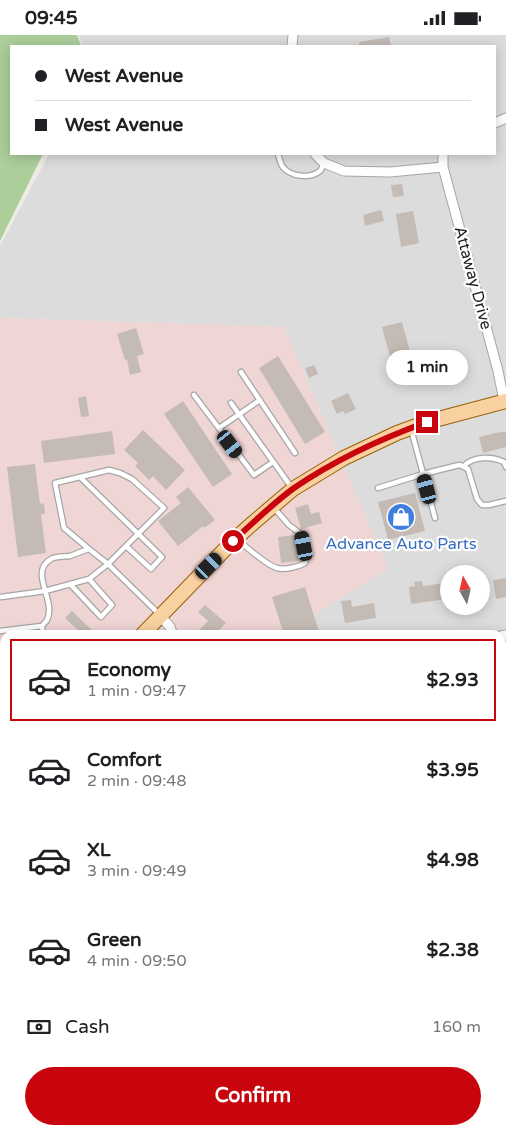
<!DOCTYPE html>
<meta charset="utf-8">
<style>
body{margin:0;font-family:"Varela Round",sans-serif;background:#f2f2f2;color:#202124;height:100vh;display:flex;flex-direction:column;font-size:19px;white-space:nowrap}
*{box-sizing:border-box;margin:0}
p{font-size:16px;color:#757577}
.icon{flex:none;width:28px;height:28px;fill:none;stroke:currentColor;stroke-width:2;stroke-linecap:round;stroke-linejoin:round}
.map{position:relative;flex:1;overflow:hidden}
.drawer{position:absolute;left:0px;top:595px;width:506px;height:505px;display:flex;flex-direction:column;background:#fff;border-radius:15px 15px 0 0;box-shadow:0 2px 12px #0003}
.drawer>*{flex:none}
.top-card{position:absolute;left:10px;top:10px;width:486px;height:110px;border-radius:0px;box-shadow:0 2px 12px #0003;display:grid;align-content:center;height:110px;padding:0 25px;background:#fff}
.needle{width:32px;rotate:352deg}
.tools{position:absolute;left:440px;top:530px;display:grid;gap:10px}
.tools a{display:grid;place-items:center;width:50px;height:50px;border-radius:50%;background:#fff;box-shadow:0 2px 12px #0003;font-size:25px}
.end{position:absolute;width:22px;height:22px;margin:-11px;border:6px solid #c8050c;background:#fff;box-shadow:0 0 0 2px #fff}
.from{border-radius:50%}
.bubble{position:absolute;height:35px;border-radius:18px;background:#fff;box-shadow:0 2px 12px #0003;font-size:16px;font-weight:700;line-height:35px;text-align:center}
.car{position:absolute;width:15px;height:30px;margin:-15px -8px;border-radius:6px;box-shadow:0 0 4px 1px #0007;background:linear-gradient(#222 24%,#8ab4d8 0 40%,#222 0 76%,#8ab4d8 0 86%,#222 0)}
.top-card b{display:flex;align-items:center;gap:18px;height:48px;font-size:19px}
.top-card b+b{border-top:1px solid #e0e0e0}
.top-card i{width:12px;height:12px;background:#202124}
ul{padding:9px 0 0;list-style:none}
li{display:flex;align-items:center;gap:15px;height:82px;margin:0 10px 8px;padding:0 15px;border:2px solid transparent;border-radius:0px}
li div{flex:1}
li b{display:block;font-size:19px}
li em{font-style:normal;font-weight:700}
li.active{border-color:#c8050c}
li>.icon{width:45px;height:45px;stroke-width:1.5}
.pay{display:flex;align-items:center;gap:12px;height:55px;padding:0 25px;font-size:19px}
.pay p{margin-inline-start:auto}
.primary-button{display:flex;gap:10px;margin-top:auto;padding:10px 25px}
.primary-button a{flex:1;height:58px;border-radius:30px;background:#c8050c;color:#fff;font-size:20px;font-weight:700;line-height:58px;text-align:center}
.status{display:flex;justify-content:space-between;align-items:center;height:35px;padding:0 25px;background:#fff;direction:ltr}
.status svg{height:14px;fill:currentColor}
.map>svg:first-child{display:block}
.residential{fill:#dddcdc;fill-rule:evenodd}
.commercial{fill:#f0d5d5}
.forest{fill:#acce9b}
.building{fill:#c4bbb5}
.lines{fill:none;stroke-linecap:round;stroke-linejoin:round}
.lane-casing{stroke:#a6a6a6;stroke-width:7}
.street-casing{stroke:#a6a6a6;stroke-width:11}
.primary-casing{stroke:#966004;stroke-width:16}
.lane{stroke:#fff;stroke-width:4.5}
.street{stroke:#fff;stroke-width:9}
.primary{stroke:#f9d0a0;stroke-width:14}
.route{stroke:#c8050c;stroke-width:6}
.labels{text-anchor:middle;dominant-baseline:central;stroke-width:4.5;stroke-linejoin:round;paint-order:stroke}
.street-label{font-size:16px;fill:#1f1f1f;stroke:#fff}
.shop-label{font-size:16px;fill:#366cbe;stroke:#fff}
</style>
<div class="status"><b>09:45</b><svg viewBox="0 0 49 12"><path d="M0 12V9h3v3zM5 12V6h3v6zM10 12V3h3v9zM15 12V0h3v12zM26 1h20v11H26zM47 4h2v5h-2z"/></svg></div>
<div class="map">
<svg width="506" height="1100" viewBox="0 0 506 1100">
<rect width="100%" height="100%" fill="#efece5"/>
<path class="residential" d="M79,0h427v1100h-359l-1,-5h355v-495h-220l107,-66 -104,-242 -284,-9v-72l49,-92h446v-108h-413zM449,539h32v32h-32z"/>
<path class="commercial" d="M0,283l284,9 104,242 -107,66h-276v495h141l1,5h-147z"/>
<path class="forest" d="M0,0h77l4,11h-70v108h32l-43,87z"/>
<path class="building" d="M389,2l2,9h-32v-4z
M402,149l2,12 -11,1 -2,-12z
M381,175l3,11 -19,5 -2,-11z
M413,176l6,32 -18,4 -5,-33z
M402,287l10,37 -20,5 -10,-37z
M136,293l8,26 -7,2 4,16 -11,3 -3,-16 -2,1 -8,-26z
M278,321l47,76 -20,12 -46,-76z
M314,330l4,9 -9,4 -4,-10z
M348,358l8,16 -11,5 -2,-3 -6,3 -6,-13z
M86,361l3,20 -8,1 -3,-19z
M183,366l49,73 -19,13 -49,-73z
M143,395l42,40 -19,20 -13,-14 -4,4 -14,-14 3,-3 -14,-13z
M112,396l3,23 -71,9 -3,-22z
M503,397h3v15l-23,6 -4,-16 16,-4z
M35,429l5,40 4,-1 1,11h-4l5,39 -28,4 -11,-90z
M188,452l27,33 -11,8 -1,-2 -25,20 -20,-25 23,-18 -5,-6z
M415,458l10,38 -37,9 -10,-38z
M308,469l3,10 8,-2 3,11 -21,6 -6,-21z
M295,500h1l3,26 -18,2 -3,-26z
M506,543v19l-10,2 -3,-19z
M422,546l1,5 21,-3 3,16 -36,5 -2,-17 6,-1 -1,-4z
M305,552l15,48h-36l-12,-38z
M351,565l1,7 22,-4 2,15 -31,5 -4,-22z
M205,570l21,18 -12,12h-10l-5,-5 9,-9 -10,-9z
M72,576l25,24h-14l-18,-17z"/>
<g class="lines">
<defs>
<path id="lane" d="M278,119c1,3 2,8 4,12 8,11 28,13 38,5 1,-1 4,-7 4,-8
M241,337l54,81
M194,360l60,80 19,-13
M231,368l61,85
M219,393l41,-28
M411,394l24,89
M464,431c9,-10 28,-10 40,-4l2,5
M80,442l82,80 -11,12 -25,-23
M378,453l45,-14 32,-8 5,-1 8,4 9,30 5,6h7l17,-4
M237,504c9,8 30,26 40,29 8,2 21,-1 28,-5l1,-4 -5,-25 -12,-9 -15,-17
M89,514l19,15 51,50
M70,549l31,33 11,-12 -23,-26
M1,562l44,-6 44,-12 19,-15 56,-56 -32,-29 -12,-6 -11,-3 -54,13 9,45 25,21c-7,2 -13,5 -19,7 -6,1 -14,0 -19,3 -23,13 6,42 -4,61 -1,2 -4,4 -5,6l1,9
M0,596l42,-5
M0,860l5,5
M0,1087l5,-5"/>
<path id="street" d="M292,11l1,-11
M495,88l11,-5
M315,119l9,9 20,8 46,1 53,-5
M443,119v13l55,204 6,30
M160,580l10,12 3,8
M501,601l5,-1
M501,788l5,-1
M501,970l5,-1"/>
<path id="primary" d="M142,600l91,-94 20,-18 40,-34 51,-31 53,-25 30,-11 79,-21
M0,748l5,-5"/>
</defs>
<use href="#lane" class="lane-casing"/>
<use href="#street" class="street-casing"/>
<use href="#primary" class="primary-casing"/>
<use href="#lane" class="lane"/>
<use href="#street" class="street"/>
<use href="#primary" class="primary"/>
</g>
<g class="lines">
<path class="route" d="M233,506c20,-18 39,-37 61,-53 41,-28 86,-49 133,-66"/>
</g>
<defs>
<symbol id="shop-disc" viewBox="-11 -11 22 22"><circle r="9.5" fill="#3f7fe0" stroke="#fff"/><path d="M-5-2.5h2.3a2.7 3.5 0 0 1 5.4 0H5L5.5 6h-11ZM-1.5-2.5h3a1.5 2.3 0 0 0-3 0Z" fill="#fff"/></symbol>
</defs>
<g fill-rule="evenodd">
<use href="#shop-disc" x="385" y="466" width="32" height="32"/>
</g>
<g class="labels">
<g class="street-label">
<text transform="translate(473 243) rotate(75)">Attaway Drive</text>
</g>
<g class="shop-label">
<text x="401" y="509">Advance Auto Parts</text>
</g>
</g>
</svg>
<div class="tools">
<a><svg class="needle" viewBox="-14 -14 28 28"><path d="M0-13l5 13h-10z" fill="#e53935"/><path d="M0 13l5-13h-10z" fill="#757577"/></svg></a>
</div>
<i class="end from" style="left:233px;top:506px"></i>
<i class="end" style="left:427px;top:387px"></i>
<div class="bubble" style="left:386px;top:315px;width:82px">1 min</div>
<i class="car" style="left:230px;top:409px;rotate:143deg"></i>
<i class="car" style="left:427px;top:454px;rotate:345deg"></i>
<i class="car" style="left:304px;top:511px;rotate:349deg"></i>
<i class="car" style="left:209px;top:531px;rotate:45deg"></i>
<div class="top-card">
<b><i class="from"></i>West Avenue</b>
<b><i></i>West Avenue</b>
</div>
<section class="drawer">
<ul>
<li class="active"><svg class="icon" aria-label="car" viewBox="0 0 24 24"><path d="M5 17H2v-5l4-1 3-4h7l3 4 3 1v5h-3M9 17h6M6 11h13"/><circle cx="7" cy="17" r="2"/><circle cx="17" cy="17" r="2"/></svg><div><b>Economy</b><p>1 min · 09:47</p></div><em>$2.93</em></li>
<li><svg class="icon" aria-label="car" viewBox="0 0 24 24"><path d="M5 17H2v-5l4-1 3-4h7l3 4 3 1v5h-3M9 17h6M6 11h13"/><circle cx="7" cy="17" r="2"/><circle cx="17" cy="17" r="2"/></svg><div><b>Comfort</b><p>2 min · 09:48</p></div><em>$3.95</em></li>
<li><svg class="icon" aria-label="car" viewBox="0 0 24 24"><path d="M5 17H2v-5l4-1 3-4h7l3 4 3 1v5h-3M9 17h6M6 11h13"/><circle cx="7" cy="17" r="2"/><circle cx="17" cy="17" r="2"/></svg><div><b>XL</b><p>3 min · 09:49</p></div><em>$4.98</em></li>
<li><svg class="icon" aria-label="car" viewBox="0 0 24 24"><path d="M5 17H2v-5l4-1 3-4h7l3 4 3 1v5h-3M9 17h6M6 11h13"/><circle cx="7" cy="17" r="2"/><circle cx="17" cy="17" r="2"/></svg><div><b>Green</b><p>4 min · 09:50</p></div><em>$2.38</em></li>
</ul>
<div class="pay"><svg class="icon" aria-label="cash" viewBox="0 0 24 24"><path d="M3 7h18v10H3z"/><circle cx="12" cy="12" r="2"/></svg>Cash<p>160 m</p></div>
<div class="primary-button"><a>Confirm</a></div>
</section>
</div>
